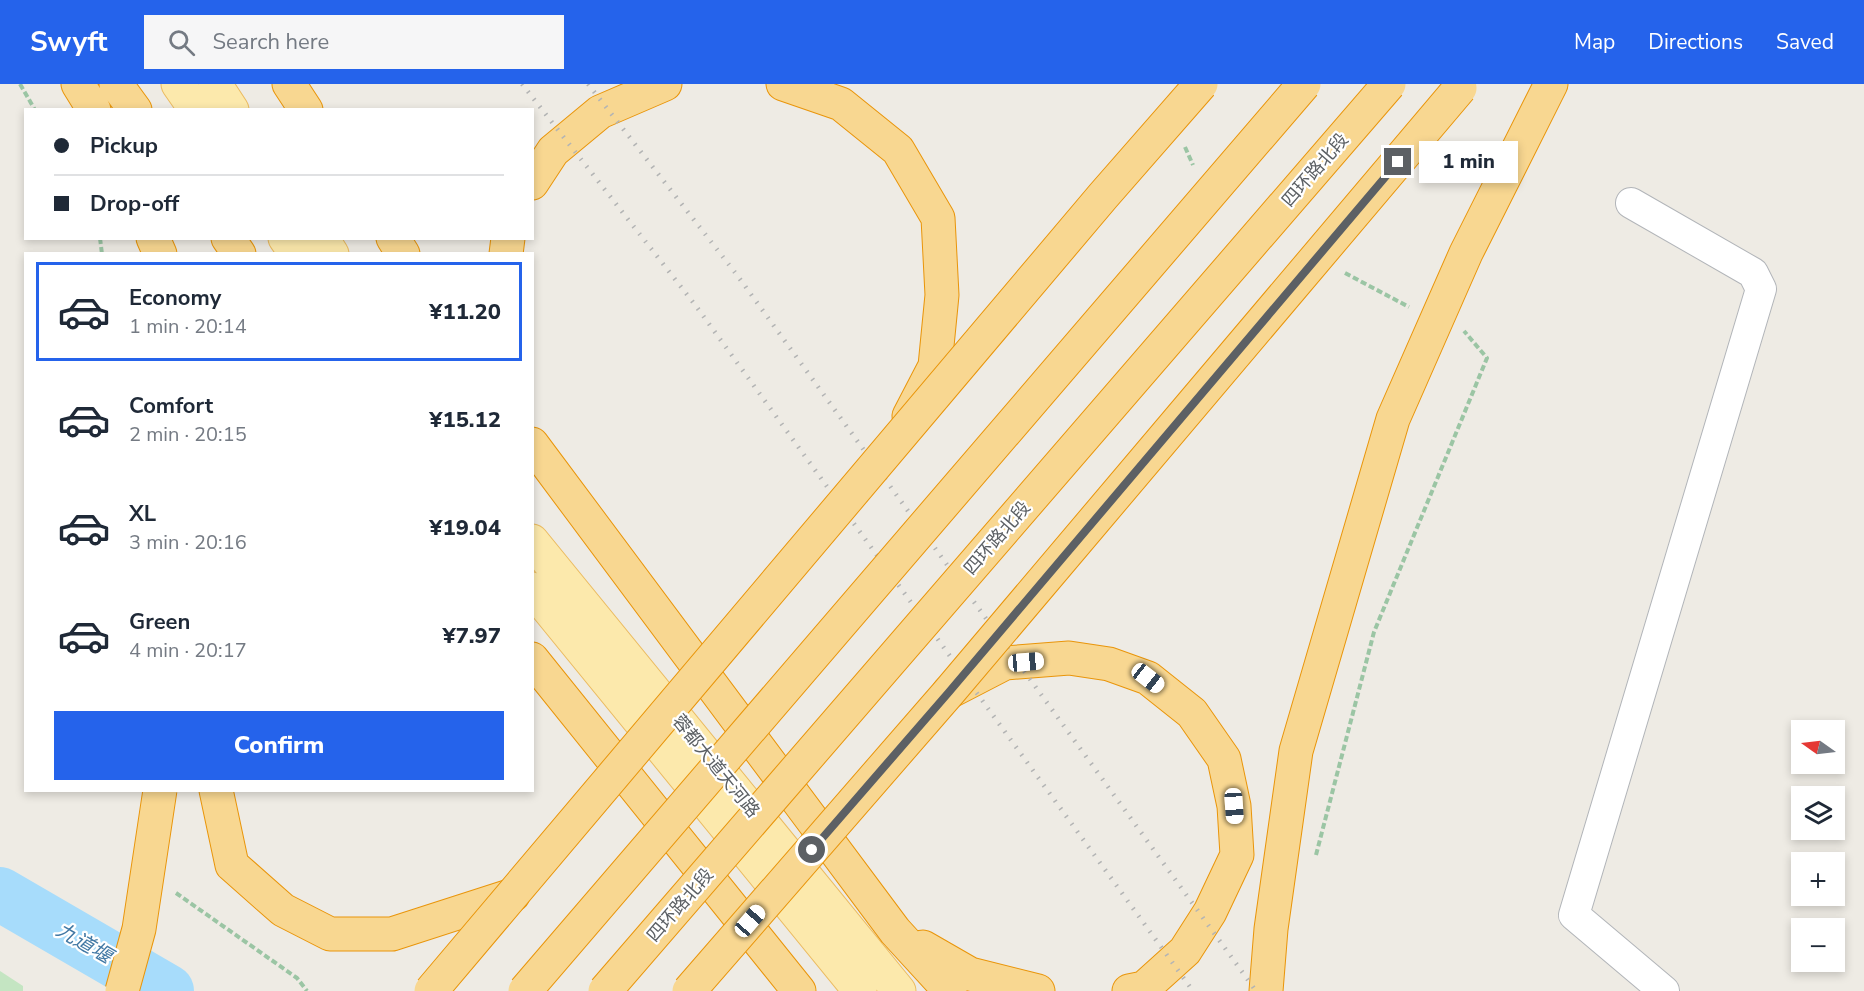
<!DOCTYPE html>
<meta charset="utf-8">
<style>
body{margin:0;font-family:"Nunito Sans","Noto Sans SC",sans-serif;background:#f6f6f7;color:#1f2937;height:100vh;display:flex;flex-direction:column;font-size:22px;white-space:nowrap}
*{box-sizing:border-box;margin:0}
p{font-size:20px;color:#747a83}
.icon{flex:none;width:33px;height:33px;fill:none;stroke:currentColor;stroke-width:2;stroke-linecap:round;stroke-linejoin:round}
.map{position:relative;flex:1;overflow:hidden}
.details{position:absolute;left:24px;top:168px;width:510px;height:540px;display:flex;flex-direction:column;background:#fff;border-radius:0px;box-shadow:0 3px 9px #0003}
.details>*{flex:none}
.top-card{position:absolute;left:24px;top:24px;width:510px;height:132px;border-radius:0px;box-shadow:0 3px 9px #0003;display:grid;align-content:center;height:132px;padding:0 30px;background:#fff}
.needle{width:39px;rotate:284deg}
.fabs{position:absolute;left:1791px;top:636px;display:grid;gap:12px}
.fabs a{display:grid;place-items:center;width:54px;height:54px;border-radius:0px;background:#fff;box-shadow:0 3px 9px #0003;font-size:30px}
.end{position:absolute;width:27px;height:27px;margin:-14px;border:8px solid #5c6064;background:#fff;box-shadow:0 0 0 3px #fff}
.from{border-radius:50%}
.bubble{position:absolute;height:42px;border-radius:0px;background:#fff;box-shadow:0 3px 9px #0003;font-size:20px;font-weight:800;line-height:42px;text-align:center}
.car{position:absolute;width:18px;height:36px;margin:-18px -9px;border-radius:8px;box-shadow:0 0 4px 2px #0007;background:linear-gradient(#fff 24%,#345 0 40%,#fff 0 76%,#345 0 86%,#fff 0)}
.top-card b{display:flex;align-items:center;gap:21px;height:57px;font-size:22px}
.top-card b+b{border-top:2px solid #e0e1e3}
.top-card i{width:15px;height:15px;background:#1f2937}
ul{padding:10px 0 0;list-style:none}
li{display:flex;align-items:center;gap:18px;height:99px;margin:0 12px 9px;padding:0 18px;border:3px solid transparent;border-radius:0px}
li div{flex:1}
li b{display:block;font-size:22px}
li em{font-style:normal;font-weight:800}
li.on{border-color:#2563eb}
li>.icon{width:54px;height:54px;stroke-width:1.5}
.cta{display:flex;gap:12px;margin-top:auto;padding:12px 30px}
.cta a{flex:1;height:69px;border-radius:0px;background:#2563eb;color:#fff;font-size:24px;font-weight:800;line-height:69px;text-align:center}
header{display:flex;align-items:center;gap:36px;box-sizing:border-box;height:84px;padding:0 30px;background:#2563eb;color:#fff}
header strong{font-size:28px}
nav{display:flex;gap:33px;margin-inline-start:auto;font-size:21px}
.search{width:420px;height:54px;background:#f6f6f7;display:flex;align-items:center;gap:15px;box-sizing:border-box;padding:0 21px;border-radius:0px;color:#747a83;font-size:22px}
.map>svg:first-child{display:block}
.green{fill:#c4e5c2}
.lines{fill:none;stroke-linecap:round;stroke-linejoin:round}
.river{stroke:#a7dcfb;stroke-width:54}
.minor-casing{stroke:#b2b5b9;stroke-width:32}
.primary-casing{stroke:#ebbb60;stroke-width:35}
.motorway-casing{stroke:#e9950a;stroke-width:35}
.path{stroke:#9bc5a4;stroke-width:4;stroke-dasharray:6 3;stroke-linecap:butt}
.minor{stroke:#fff;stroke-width:30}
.primary{stroke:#fce9ac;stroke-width:33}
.motorway{stroke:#f8d791;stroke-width:33}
.rail{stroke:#b3b4b4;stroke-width:4.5;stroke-dasharray:1.5 8;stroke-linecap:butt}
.motorway-bridge-casing{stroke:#e9950a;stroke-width:35;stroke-linecap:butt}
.motorway-bridge{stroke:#f8d791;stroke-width:33}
.route{stroke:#5c6064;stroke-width:8}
.labels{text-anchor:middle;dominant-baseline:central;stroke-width:4.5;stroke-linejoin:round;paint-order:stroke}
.street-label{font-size:18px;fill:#5c6064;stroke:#fff}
.water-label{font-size:20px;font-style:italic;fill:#4178a4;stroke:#fff}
</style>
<header>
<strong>Swyft</strong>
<div class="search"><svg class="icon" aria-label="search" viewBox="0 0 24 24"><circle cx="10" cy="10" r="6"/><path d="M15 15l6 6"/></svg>Search here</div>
<nav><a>Map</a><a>Directions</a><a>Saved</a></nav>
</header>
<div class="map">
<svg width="1864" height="907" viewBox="0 0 1864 907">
<rect width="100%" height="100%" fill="#eeebe4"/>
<path class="green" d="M0,887l23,15v5h-23z"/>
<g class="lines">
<path class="river" d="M0,810l167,97"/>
<defs>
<path id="minor" d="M1631,119l122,70 8,16 -187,626 90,76"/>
<path id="primary" d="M178,0l18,26
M215,0l17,26
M285,154l11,16
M322,154l10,16
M532,457l367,450
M532,505l328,402"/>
<path id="motorway" d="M78,0l16,26
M116,0l19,26
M289,0l17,26
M783,0l58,20 57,46 40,68 4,77 -7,71 -26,50
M532,99l21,-32 47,-39 65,-28
M153,154l7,16
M228,154l11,16
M393,154l10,16
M506,170l2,-16
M532,360l363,487 55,60
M532,575l267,332
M949,608l56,-29 64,-5 40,6 39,14 44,35 32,46 10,47 3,49 -27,57 -25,39 -41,37 -15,3
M216,706l16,75 51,45 47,24h62l121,-39
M923,863l47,27 68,17
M1266,907l5,-62 25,-178 97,-332 73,-166 85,-169"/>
</defs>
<use href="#minor" class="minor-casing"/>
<use href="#primary" class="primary-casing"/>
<use href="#motorway" class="motorway-casing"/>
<path class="path" d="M20,0l15,26
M1185,63l8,18
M100,154l2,16
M1345,189l64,34
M1316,771l58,-223 113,-274 -23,-27
M176,809l121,85 10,13"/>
<use href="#minor" class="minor"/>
<use href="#primary" class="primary"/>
<use href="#motorway" class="motorway"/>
<path class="rail" d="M522,0l174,222 497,685
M588,0l149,191 519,716"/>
<defs>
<path id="motorway-bridge" d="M122,907l17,-62 21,-139
M431,907l672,-795 98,-112
M525,907l779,-907
M605,907l784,-907
M689,907l260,-299 511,-604"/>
</defs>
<use href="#motorway-bridge" class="motorway-bridge-casing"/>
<use href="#motorway-bridge" class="motorway-bridge"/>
</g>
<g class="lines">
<path class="route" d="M812,766l137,-158 449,-530"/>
</g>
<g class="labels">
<g class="street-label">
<text transform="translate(1315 86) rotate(-49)">四环路北段</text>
<text transform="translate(997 454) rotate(-49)">四环路北段</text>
<text transform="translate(716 682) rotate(51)">蓉都大道天河路</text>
<text transform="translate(680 821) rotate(-49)">四环路北段</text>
</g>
<g class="water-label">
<text transform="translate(84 859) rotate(30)">九道堰</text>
</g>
</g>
</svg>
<div class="fabs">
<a><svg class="needle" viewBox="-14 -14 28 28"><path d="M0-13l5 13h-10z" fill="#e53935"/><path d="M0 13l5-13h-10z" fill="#747a83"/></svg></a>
<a><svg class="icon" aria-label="layers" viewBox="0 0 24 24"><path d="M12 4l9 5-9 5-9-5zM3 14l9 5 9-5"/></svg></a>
<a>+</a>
<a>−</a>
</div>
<i class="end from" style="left:812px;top:766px"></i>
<i class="end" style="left:1398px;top:78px"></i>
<div class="bubble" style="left:1419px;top:57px;width:99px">1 min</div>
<i class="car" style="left:1026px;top:578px;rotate:85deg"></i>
<i class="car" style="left:1148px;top:594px;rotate:128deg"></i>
<i class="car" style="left:1234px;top:722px;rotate:176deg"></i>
<i class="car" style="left:750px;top:837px;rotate:41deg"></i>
<div class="top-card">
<b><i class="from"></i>Pickup</b>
<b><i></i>Drop-off</b>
</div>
<section class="details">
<ul>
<li class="on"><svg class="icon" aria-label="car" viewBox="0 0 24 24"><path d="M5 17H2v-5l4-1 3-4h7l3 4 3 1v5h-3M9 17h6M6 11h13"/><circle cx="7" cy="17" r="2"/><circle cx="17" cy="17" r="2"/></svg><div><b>Economy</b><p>1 min · 20:14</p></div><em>¥11.20</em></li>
<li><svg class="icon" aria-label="car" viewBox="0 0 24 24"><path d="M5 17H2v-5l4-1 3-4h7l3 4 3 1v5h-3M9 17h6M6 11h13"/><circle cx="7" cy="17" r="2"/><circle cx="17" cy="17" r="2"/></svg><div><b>Comfort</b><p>2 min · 20:15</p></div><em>¥15.12</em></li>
<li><svg class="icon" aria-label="car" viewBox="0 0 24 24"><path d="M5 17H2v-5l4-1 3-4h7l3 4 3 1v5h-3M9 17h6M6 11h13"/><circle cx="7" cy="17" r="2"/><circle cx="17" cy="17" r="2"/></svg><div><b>XL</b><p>3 min · 20:16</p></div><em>¥19.04</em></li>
<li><svg class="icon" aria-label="car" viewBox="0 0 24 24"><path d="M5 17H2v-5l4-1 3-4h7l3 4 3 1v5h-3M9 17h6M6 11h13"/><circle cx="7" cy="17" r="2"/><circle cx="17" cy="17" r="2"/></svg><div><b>Green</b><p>4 min · 20:17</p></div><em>¥7.97</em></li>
</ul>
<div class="cta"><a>Confirm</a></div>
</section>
</div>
